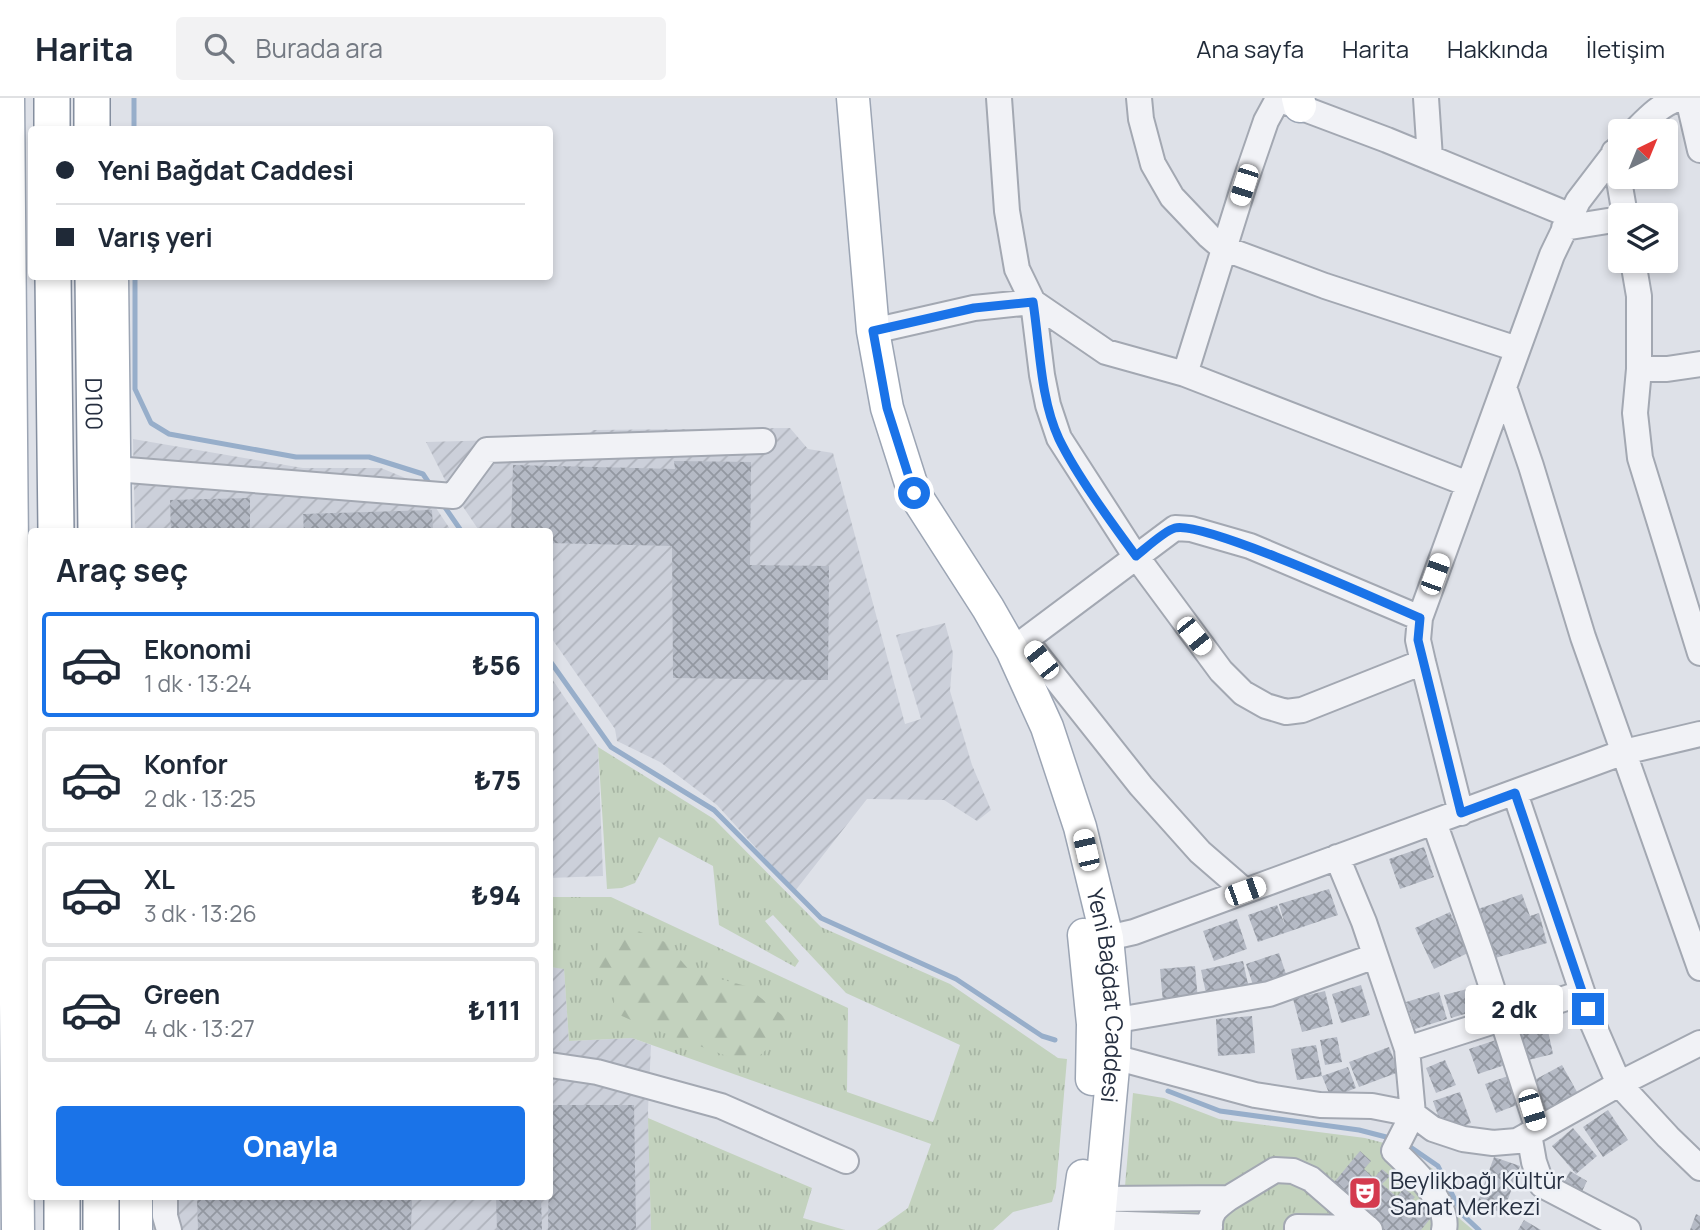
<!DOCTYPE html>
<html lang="tr">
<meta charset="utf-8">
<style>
body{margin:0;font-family:Manrope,sans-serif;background:#f2f2f3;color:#1f2937;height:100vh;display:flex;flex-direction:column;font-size:26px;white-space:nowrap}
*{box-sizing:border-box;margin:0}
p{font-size:23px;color:#747a83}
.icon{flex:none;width:38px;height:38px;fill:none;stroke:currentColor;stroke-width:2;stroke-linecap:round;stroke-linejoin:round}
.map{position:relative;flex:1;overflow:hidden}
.side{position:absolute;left:28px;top:430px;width:525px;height:672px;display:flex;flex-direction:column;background:#fff;border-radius:7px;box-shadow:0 4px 10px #0003}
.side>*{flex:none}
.top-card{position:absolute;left:28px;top:28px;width:525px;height:154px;border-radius:7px;box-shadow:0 4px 10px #0003;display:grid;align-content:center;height:154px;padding:0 28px;background:#fff}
.needle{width:46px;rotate:43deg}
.fabs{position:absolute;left:1608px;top:21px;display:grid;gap:14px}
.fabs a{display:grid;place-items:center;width:70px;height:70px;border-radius:7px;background:#fff;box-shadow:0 4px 10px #0003;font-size:35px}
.end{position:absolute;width:32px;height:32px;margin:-16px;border:9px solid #1a73e8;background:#fff;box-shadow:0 0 0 4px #fff}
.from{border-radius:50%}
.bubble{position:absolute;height:49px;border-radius:7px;background:#fff;box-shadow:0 4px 10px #0003;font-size:23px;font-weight:800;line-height:49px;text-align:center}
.car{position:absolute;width:21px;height:42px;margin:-21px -10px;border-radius:9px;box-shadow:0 0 5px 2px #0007;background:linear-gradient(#fff 24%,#345 0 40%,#fff 0 76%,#345 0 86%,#fff 0)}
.top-card b{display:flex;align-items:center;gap:24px;height:66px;font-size:26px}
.top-card b+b{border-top:2px solid #e0e1e3}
.top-card i{width:18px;height:18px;background:#1f2937}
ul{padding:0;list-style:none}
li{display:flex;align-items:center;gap:21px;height:105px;margin:0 14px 10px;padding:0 14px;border:4px solid #e0e1e3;border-radius:7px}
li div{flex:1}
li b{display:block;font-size:26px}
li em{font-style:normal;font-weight:800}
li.selected{border-color:#1a73e8}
li>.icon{width:63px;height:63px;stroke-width:1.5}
h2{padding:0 28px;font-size:32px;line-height:84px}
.primary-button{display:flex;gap:14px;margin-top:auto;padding:14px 28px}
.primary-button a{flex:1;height:80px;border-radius:7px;background:#1a73e8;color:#fff;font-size:28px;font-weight:800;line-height:80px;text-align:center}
header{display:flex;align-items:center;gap:42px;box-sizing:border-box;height:98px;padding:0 35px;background:#fff;border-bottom:2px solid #e0e1e3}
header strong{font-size:33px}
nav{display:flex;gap:38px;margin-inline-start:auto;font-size:24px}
.search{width:490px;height:63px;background:#f2f2f3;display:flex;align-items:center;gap:18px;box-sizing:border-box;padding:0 24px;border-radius:7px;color:#747a83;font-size:26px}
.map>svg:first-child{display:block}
.industrial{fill:url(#industrial-furrows)}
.grass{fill:url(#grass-tufts)}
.forest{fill:url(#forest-firs)}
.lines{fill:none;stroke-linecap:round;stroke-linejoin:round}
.stream{stroke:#97aeca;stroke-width:5}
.building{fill:url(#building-cross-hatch)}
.minor-casing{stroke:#a3a8b2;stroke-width:28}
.major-casing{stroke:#9ca5b4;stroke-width:35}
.highway-casing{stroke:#848e9f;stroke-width:38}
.minor{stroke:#f1f2f6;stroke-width:24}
.major{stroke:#fff;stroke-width:32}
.highway{stroke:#fff;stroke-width:35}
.route{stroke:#1a73e8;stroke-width:9}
.labels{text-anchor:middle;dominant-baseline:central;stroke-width:5;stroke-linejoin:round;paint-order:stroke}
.street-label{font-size:23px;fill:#262f40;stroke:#edf0f6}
.poi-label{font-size:23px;fill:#262f40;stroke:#edf0f6;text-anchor:start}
</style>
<header>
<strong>Harita</strong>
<div class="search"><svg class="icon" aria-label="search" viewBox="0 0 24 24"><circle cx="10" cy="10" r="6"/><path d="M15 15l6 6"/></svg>Burada ara</div>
<nav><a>Ana sayfa</a><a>Harita</a><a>Hakkında</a><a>İletişim</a></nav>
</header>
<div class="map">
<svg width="1700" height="1132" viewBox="0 0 1700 1132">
<defs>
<pattern id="industrial-furrows" width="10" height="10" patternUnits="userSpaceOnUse" patternTransform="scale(1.75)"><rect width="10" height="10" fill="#ccd0da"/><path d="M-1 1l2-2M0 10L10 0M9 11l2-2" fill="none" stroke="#afb3bc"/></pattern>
<pattern id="grass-tufts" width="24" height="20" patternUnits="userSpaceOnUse" patternTransform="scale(1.75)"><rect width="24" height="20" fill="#c3d2be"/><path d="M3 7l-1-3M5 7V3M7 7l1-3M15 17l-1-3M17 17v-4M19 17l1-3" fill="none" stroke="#a7b5a4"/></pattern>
<pattern id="forest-firs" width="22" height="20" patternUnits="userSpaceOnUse" patternTransform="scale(1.75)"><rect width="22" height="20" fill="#c3d2be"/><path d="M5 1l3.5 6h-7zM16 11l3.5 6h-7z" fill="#a7b5a4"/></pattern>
<pattern id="building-cross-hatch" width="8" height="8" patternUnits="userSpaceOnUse" patternTransform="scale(1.75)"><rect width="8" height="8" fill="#b5bac5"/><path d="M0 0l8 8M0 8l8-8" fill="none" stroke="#9398a1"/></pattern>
</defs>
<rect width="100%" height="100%" fill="#dee1e8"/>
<path class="industrial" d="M790,330l18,21 25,4 72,271 16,-5 -25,-84 49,-12 8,30 -3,38 22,74 19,45 -14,11 -33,-21 -77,-1 -72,92 -78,-86 -57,-43 -43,-21 -2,-12 -65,-93v-104h-70l-35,-52 -19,-38 158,-4 9,-8z
M133,341l170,29h78l39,16 32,48h-317z
M550,578l48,71 5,129 -53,2z
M550,869l14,1 5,73 63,-3 19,7 -3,65 3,120h-491l-6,-33h396z"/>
<path class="grass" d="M598,649l116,72 107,108 129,57 108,74 9,1 -11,129 -4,14 -39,10 -20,18h-116l31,-22 23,-64 -299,-106 -63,3 -5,-72 -14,-2v-70h61l237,111 -1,84 86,30 27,-77 -114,-52 -73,-78 -8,6 34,40 -4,6 -76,-42 -6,-59 -54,-29 -24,46 -13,5 -15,1z
M1133,995l31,5 55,21 146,19 34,9 34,22 27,50 13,11h-354l5,-32z
M648,1020l164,70 -9,30 42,12h-194z"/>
<path class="forest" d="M626,828l39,16 25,29 56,15 41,33 -12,23 -17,15 -23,2 -93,-34 -29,-13 3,-27 -20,-14 2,-27 23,-7z"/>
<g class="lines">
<path class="stream" d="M134,0v32
M135,178v113l16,34 18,11 127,23h73l54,17 8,12
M442,405l20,29
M550,563l61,86 103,63 107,108 135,61 86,57 13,4
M1168,993l52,20 139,19 35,9
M1406,1046l32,22 24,48 17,16"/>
</g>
<path class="building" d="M674,363l77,1 -1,103 79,1 -1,114 -155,-2 -1,-132 -122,-3v-11h-39l2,-67 162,4z
M250,400v34h-79l-1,-32z
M432,412l1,22h-129l-1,-18z
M1424,749l10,30 -34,12 -11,-30z
M1329,791l9,26 -80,27 -10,-27 29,-10 8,20 -6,-21z
M1522,796l8,22 9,-3 8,30 -55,16 -14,-50z
M1450,814l18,41 -34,16 -19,-41z
M1237,821l10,30 -33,12 -11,-30z
M1279,855l9,27 -33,11 -9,-27z
M1243,863l6,28 -42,9 -6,-28z
M1195,868l3,34 -35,3 -3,-34z
M1361,887l9,30 -29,8 -9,-29z
M1479,888l6,22 -34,10 -7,-23z
M1531,888l5,17 -29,9 -5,-18z
M1325,893l8,33 -31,8 -9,-33z
M1439,894l8,27 -32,10 -9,-27z
M1252,918l3,37 -37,3 -2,-37z
M1547,928l6,28 -33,8 -7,-28z
M1337,939l5,25 -17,3 -5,-25z
M1499,941l9,25 -30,10 -9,-25z
M1316,947l6,31 -25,4 -6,-31z
M1389,949l10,25 -40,15 -10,-25z
M1445,962l11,25 -20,8 -10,-25z
M1562,967l19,34 -32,18 -20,-34z
M1348,969l8,21 -25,10 -9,-22z
M1511,977l11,28 -26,10 -11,-29z
M1460,994l11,31 -27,10 -11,-32z
M550,1007h84l2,125h-88z
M1608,1012l20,30 -25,17 -20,-30z
M1573,1030l24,28 -21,18 -24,-28z
M1360,1053l11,10 -7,8 10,9 8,-9 8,7 -8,8 15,13 7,-9 11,9 -13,15 7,6 13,-15 13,10 -14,17h-39l-51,-44z
M1494,1059l26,9 -17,47 -26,-9z
M1570,1073l17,10 -9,19 -18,-10z
M197,1099h215l-1,33h-213z
M496,1099h45l1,33h-45z
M1696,1116l4,2v14h-10z
M1524,1122l17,10h-23z"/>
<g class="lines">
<defs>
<path id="minor" d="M999,0l8,113 10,58 16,33 9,73 6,30 11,33 71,110 91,123 22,22 23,13 20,6 16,-2 121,-48
M1139,0l2,21 12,45 19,33 37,39 14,12 102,38 192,63
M1426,0l4,60
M1688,0l12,52
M1635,33c13,-13 25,-26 44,-33
M1614,54l11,63
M1564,130l56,-9
M1633,163l6,35v73l-4,44 5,45 60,195
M873,233l101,-23 59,-6 73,50 79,22 283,110
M1639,271h28l33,-5
M1185,276l59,-189 22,-64 12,-22 109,41 182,75
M1504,289l27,79 52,171 117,331
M115,371l338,27 34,-46 276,-9
M1026,543l115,145 59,66 45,39
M1012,552l163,-122 16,1 59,17 170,72
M1515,695l78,231 26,60 49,53 32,31
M1461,715l-38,-151 -5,-22 2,-22 132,-363 26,-54 42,-55
M1434,724l47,132 57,175
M1337,759l27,65 43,127 6,65 -19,37c18,17 56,52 50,79
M1090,844l44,-10 490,-180 76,-18
M1100,925l169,-29 106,-38
M1407,951l175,-56
M1114,959l141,38 65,10 52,1 41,8 20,15 30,10 30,4 24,-2 102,-57 81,-41
M550,967l47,7 124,34 125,55
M1529,1036l5,28 8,23 86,45
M165,1099v19l4,14
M1102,1101l127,-1 46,-28 18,1 18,8 59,51
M1099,1125l111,4c-1,-15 8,-21 19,-29
M1297,1132v-3l71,1"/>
<g id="major">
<path d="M8,0l10,1132"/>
<path id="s1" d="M853,0l20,233 14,77 27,85 74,115 24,42 35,77 33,100 27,111 8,82 -1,37 -16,173"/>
<path d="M1298,0l2,8"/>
<path d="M112,178l3,256"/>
<path d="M1084,837l9,89 -1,55"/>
<path d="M136,1099v33"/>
<path d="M1075,1132l8,-54"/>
</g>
<g id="highway">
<path d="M52,0v32"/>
<path d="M92,0v32"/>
<path d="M53,178l3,256"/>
<path id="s2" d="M93,178l3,256"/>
<path d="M62,1099v33"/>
<path d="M101,1132v-33"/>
</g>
</defs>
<use href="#minor" class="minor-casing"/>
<use href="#major" class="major-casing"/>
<use href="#highway" class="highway-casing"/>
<use href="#minor" class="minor"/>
<use href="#major" class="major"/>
<use href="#highway" class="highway"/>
</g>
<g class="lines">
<path class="route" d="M914,395l-27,-85 -14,-77 101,-23 59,-6c7,45 7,96 26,137 18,37 52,83 77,117 9,-7 28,-25 39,-28 28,-8 208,74 245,90l-2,22 43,173 54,-20 73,216"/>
</g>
<defs>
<symbol id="theatre-square" viewBox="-11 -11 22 22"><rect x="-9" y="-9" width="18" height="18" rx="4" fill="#d43b4e" stroke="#edf0f6"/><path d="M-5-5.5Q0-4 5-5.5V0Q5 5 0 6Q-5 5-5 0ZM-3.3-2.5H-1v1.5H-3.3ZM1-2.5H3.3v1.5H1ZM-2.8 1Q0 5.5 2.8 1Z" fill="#fff"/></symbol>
</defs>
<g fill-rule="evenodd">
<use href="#theatre-square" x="1346" y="1076" width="38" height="38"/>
</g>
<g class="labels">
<g class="street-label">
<text stroke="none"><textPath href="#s2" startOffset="128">D100</textPath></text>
<text stroke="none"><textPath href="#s1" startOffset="948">Yeni Bağdat Caddesi</textPath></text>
</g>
<g class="poi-label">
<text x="1390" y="1082">Beylikbağı Kültür<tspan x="1390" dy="26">Sanat Merkezi</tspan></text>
</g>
</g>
</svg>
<div class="fabs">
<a><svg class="needle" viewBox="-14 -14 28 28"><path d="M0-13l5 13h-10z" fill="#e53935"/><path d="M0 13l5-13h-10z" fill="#747a83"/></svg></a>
<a><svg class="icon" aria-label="layers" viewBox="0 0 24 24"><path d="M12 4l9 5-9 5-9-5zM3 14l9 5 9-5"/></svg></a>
</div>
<i class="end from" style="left:914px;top:395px"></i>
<i class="end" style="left:1588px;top:911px"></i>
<div class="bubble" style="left:1465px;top:887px;width:98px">2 dk</div>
<i class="car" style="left:1244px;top:87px;rotate:198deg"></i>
<i class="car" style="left:1435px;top:476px;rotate:20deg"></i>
<i class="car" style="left:1194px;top:538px;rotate:141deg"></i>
<i class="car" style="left:1041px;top:562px;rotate:322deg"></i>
<i class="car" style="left:1086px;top:752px;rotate:347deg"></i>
<i class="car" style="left:1245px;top:793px;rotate:70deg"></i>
<i class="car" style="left:1532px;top:1012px;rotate:163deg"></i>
<div class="top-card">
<b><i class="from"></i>Yeni Bağdat Caddesi</b>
<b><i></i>Varış yeri</b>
</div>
<section class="side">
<h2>Araç seç</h2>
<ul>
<li class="selected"><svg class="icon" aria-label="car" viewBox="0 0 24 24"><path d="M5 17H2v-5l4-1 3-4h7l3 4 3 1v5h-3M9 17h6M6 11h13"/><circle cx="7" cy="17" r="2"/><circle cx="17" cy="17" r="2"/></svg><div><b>Ekonomi</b><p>1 dk · 13:24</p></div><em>₺56</em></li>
<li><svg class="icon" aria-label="car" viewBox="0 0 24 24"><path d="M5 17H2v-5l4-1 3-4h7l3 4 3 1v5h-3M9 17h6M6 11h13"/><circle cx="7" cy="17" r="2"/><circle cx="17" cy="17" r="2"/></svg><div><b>Konfor</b><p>2 dk · 13:25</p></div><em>₺75</em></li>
<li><svg class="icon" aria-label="car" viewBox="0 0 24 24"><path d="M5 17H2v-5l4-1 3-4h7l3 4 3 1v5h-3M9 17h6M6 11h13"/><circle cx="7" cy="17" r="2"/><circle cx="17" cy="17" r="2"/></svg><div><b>XL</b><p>3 dk · 13:26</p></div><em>₺94</em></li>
<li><svg class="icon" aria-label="car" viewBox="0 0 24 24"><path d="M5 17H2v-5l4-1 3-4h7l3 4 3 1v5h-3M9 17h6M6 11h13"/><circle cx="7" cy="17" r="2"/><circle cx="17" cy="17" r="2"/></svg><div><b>Green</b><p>4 dk · 13:27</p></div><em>₺111</em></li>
</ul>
<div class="primary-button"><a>Onayla</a></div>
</section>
</div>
